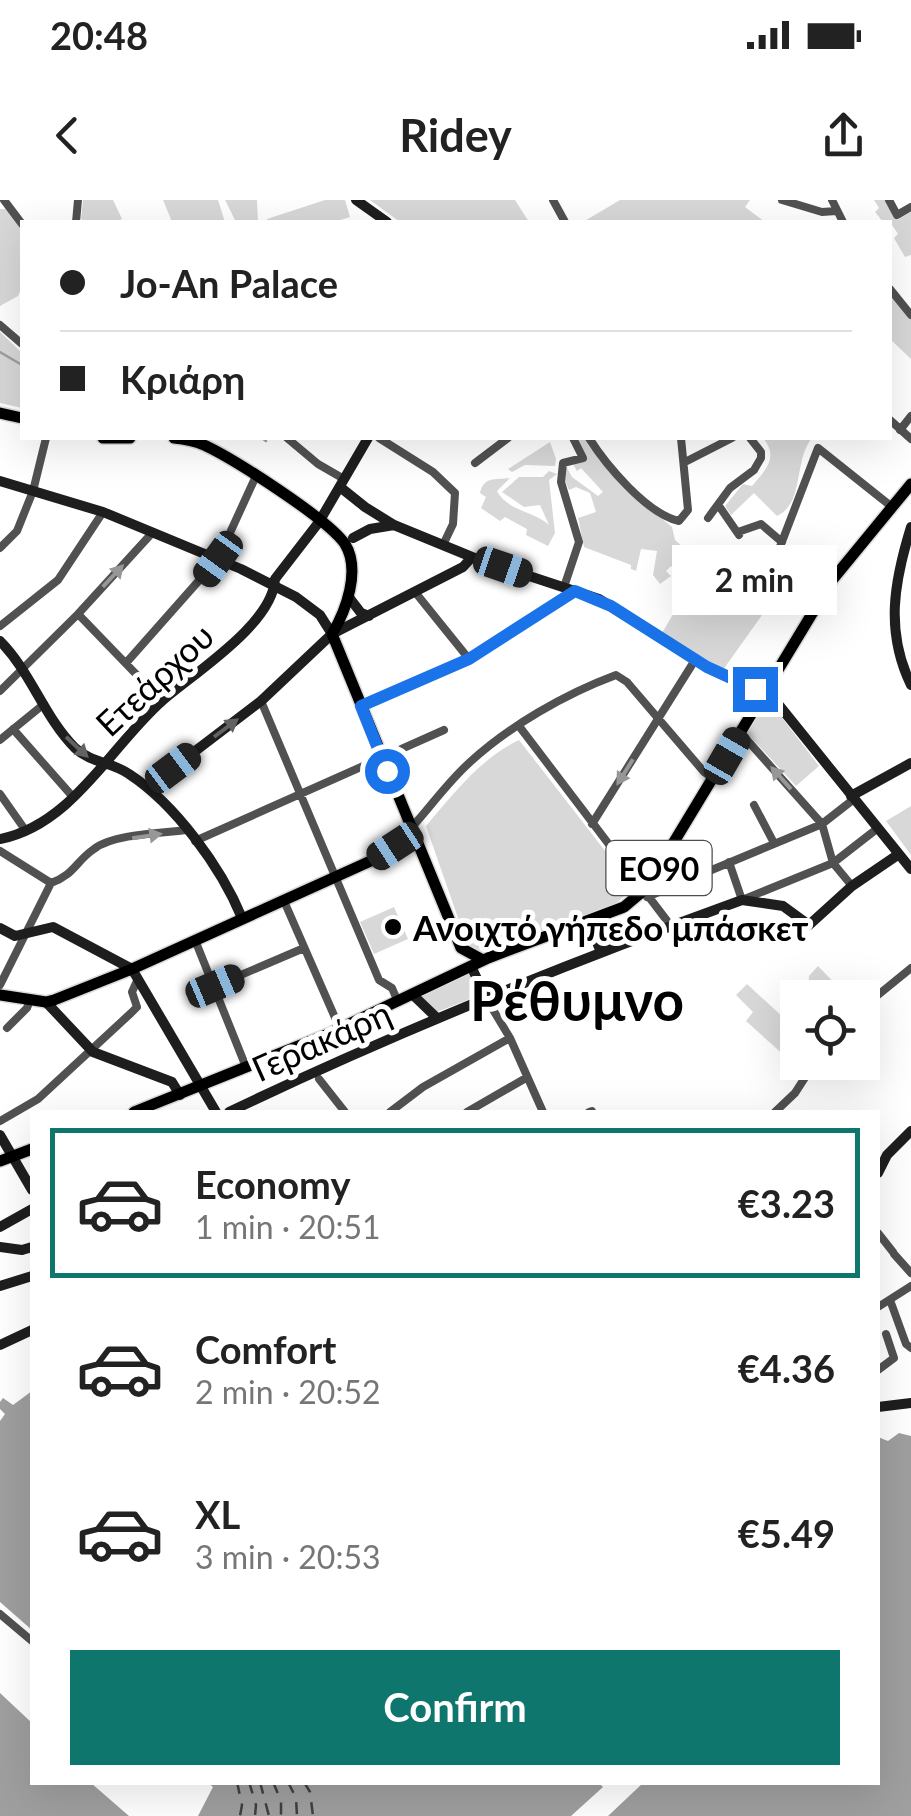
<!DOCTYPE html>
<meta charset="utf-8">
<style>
body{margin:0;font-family:Lato,sans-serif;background:#f2f2f2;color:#222;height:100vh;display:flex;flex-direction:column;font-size:38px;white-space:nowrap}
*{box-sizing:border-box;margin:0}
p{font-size:32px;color:#767676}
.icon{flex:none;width:55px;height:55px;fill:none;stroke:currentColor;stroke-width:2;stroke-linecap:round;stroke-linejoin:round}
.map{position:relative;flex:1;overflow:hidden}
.sheet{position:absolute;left:30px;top:910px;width:850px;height:675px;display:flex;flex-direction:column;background:#fff;border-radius:0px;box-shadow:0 10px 40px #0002}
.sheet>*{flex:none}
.hud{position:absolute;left:20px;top:20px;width:872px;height:220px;border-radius:0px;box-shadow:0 10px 40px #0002;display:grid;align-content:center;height:220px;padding:0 40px;background:#fff}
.controls{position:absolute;left:780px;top:780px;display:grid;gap:20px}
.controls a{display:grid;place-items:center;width:100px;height:100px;border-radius:0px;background:#fff;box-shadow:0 10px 40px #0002;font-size:50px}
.end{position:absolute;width:45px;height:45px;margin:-22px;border:12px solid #1a73e8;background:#fff;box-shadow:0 0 0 5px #fff}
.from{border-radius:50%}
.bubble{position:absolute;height:70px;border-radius:0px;background:#fff;box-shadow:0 10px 40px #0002;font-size:32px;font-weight:700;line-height:70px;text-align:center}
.car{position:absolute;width:30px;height:60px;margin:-30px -15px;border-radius:12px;box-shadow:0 0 8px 2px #0007;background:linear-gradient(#222 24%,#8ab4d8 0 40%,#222 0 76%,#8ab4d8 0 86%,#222 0)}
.hud b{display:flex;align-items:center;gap:35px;height:95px;font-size:38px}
.hud b+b{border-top:2px solid #e0e0e0}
.hud i{width:25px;height:25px;background:#222}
ul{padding:18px 0 0;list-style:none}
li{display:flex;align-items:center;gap:30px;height:150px;margin:0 20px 15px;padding:0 20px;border:5px solid transparent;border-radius:0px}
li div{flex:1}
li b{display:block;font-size:38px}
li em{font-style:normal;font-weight:700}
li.selected{border-color:#0f766e}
li>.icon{width:90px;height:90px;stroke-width:1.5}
.primary-button{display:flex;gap:20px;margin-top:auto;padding:20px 40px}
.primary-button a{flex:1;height:115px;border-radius:0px;background:#0f766e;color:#fff;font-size:40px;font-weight:700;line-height:115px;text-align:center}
.status{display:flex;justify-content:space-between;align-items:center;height:70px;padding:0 50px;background:#fff;direction:ltr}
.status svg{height:28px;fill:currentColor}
header{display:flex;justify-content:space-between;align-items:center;height:130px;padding:0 40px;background:#fff;font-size:45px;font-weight:700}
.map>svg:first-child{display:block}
.green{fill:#d8d8d8}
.water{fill:#9f9f9f}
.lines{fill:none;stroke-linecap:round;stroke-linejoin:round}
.stream{stroke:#9f9f9f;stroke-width:2.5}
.ferry{stroke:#404040;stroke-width:2.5;stroke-dasharray:12 10;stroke-linecap:butt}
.primary-casing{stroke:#dbdbdb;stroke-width:14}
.street{stroke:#515151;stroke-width:8}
.secondary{stroke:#1e1e1e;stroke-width:10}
.primary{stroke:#000;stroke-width:11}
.oneway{fill:#979797}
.oneway2{fill:#626262}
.route{stroke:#1a73e8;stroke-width:12}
.poi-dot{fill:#000;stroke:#fff;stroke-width:4}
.labels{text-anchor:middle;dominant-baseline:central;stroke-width:10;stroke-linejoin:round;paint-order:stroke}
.shield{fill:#fff;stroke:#4c4c4c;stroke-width:2.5}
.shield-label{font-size:32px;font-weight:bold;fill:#000}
.street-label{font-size:35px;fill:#000;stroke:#fff}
.poi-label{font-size:35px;font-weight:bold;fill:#000;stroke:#fff;text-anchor:start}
.town-label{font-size:55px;font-weight:bold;fill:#000;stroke:#fff}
</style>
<div class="status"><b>20:48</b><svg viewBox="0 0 49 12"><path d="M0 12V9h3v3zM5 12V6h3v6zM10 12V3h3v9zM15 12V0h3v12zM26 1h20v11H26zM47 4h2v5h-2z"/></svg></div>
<header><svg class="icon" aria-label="back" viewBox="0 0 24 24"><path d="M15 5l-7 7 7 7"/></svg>Ridey<svg class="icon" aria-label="share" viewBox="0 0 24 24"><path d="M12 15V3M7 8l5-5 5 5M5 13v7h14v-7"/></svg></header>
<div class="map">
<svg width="911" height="1616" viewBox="0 0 911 1616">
<rect width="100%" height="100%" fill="#fff"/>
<path class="green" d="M83,0h30l9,19c-10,6 -31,6 -41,0z
M163,0h55l7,22h-53z
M225,0h32l1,22h-22z
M325,0h20l5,17 -17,5h-66v-3z
M370,0h145l14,22h-129z
M620,0h130l-5,7 20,15h-182z
M874,0h11l12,20 14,-8v43l-6,2 -11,-19 4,-4 -8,-12h-7l-8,-10 4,-4z
M0,9h6l16,21v57l-4,9 -18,10z
M892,97l19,23v39l-21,-20z
M0,132l22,21v55l-22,-5z
M577,238h8l39,49 48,40 3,13 15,13 2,7 8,-4 5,10 -19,15 -15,-15 -5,5 5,5 -11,8 -7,-9 4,-24 -16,-2 -5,22 -5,-2v-4l-47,-18 -6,-29 18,-6 -6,-19 -14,-6 -7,3 -6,-14 3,-10 6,11 26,19 5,-4 -22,-24 -4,3 -4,-7 12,-3z
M763,238h49c-19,23 -7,65 -35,78l-23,-23 -23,22 -6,-9 18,-22 9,2c14,-16 27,-29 11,-48z
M550,242l6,17 -1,7 -30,-1 -13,7 -4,-3z
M549,271l8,3 -8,6 6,53 -7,13 -22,-11 1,-6 -22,-12 -5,4 -19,-13 5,-11 -6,-4c4,-17 15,-13 30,-15l-13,13c10,20 39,21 52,34l-9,-20 -16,2 -22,-15 17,-15h24z
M770,358l17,22 -64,90 -61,-37 17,-29 14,8 33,-15z
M762,506l8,4 3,-4 46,60 -23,20 -49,-53z
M519,540l111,143 -2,10 -13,11 -137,50 -11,-10 -41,-118c28,-33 54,-67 93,-86z
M911,606v49l-25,-34z
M394,707l14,32 -34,15 -14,-32z
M818,766l29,30 -32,1 -7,-6 1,-15z
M468,769l12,26 -43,17 -17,-17z
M747,784l50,46 -2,13 2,4 -10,11 -41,-37 7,-9 -17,-17z"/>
<path class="water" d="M32,1191v239l-32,-28v-181l5,-7 -5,-5v-7l3,-4 10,7z
M899,1233l12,3v380h-303l35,-33 235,-1v-345l10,4z
M0,1493l32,30v59l59,1 38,33h-129z
M599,1583l4,4 -32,29h-373l15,-29 -5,-4z"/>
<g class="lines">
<path class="stream" d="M0,152l22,13
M262,238l4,3"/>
<path class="ferry" d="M237,1582l5,23 -2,11
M249,1582l7,23 -1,11
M260,1582l9,34
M273,1582l8,19v15
M288,1582l8,16 1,18
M304,1582l6,10 3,24"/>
<defs>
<path id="primary" d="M0,213l22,5
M103,238h27
M174,238c10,1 21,3 30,7 30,14 124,74 141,99 16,26 1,67 -13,90l129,314 22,12
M0,795l46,7 8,-2 78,-31 243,-110 24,-16 13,-16
M134,912l194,-78 160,-76 136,-51 19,-16 14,-21 176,-291 78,-95
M0,961l32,-12"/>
</defs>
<use href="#primary" class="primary-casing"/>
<path class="street" d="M4,0l18,24
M553,0l12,22
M782,0l40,12 14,-1
M832,0l11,22
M889,0l8,15 14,-8
M76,22l2,-22
M890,89l21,26
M0,125l22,19
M890,220l21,19
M900,230l11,-14
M287,238l31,26 26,15
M379,238l54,34 22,21 -2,31 -10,21
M589,238c17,27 58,76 90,83l9,-11 -7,-72
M685,262l47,-24
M475,263l33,-25
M719,306l20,29
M708,318l22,-30 24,-18 7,-12v-6l-11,-14
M738,332l23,-8 21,18
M0,348l17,-17 16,-40 13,-53
M564,387l15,-45 -18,-60 2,-19 20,-5 -10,-20
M415,392l54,67
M817,406l-39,-54 40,-104 74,59
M78,414l84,87
M0,426l58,-46 45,-68
M126,463l92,-104 38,-83
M0,491l78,-77 75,-82
M261,501l118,279 13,8 6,14
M361,506l108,-47 106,-68
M519,526l152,200
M13,529l60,68
M740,532l82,92 11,39 19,23
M0,540l44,-36
M0,594l26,37
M754,605l20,38
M592,624l103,-164
M412,627c19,-21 36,-45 57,-64 40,-37 96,-69 147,-88l11,7 77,90 10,7
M195,641l249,-111
M0,651l51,32
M729,662l13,38 91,-37 45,-35
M647,697l175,-73 32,-25
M284,701l56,128
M195,740l51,127
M0,785l51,-102c23,-8 25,-22 43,-34 19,-15 68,-16 93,-19
M215,786l89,-38
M486,798l24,40 33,74
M862,808l49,-40
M7,828l20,-20 3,-8
M319,879l26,33
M390,912l33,-25 87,-49
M467,912l59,-34
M589,912l3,-1
M775,912l20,-19 20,-31
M0,921l38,-22 93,-86 6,-6 -5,-15 5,-11
M878,1033l15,19
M894,1054l17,19
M890,1100l16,44 5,4
M878,1107l33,-21
M878,1170l16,-12 -8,-24
M0,1414l32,27"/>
<path class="secondary" d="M356,0l31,22
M0,281l103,31 138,57 55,28 24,18 12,19
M340,287l25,20 29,18 78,32 127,42 108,68 67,32 137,170
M911,327c-17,55 -26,104 0,158
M353,338l17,-9 24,-4
M348,396l13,17 8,3
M0,441c31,31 44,76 75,107 16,15 37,14 54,26 46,30 92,93 113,144
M148,587l113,-86 71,-67 131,-67 9,-10
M851,596l60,-33
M0,639c72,-14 111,-93 162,-138 32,-28 111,-77 113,-122l44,-57 49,-84
M588,721l13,31
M0,728l15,8 38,-9 79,42 84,143
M471,766l15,32
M413,795l24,23
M46,802l47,50 79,30 8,13
M229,912c167,-80 339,-149 513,-212l41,6 26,19 43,-39 47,-32
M0,935l32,55
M878,973l9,-18 24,-24
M0,1027l32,-18
M0,1047l22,3 10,-3
M0,1086l32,-10
M0,1145l32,-15
M878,1207l33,-4"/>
<use href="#primary" class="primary"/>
</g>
<defs><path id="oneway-solid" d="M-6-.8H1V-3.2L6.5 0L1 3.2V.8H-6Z" transform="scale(2.5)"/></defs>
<g class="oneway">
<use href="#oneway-solid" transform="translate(113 376) rotate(-47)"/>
<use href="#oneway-solid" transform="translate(625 572) rotate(122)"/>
<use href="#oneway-solid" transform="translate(781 578) rotate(-132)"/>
<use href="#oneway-solid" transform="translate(147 636) rotate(-9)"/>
</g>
<g class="oneway2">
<use href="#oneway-solid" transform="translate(226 528) rotate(-37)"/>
<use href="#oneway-solid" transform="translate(77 547) rotate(43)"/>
</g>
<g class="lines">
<path class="route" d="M387,571l-26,-65 108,-47 106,-68 36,15 96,61 48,22"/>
</g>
<circle class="poi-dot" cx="393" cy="727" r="10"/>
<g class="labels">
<rect class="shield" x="606.5" y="641" width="105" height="54" rx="8"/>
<g class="shield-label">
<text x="659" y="668">ΕΟ90</text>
</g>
<g class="street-label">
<text transform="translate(154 479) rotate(-43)">Ετεάρχου</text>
<text transform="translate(321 840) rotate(-24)">Γερακάρη</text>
</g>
<g class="poi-label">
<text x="413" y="727">Ανοιχτό γήπεδο μπάσκετ</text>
</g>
<g class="town-label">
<text x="577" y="800">Ρέθυμνο</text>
</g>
</g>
</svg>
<div class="controls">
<a><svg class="icon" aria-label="locate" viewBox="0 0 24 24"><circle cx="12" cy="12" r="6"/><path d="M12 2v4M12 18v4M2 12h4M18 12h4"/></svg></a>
</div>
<i class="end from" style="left:387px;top:571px"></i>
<i class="end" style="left:755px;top:489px"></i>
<div class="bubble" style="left:672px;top:345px;width:165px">2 min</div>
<i class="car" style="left:218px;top:359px;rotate:216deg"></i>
<i class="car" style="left:503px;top:367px;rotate:109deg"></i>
<i class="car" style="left:727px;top:556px;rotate:30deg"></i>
<i class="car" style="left:173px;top:568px;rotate:53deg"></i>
<i class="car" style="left:395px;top:646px;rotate:237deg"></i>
<i class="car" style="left:215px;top:786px;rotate:67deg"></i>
<div class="hud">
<b><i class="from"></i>Jo-An Palace</b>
<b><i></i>Κριάρη</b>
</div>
<section class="sheet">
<ul>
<li class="selected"><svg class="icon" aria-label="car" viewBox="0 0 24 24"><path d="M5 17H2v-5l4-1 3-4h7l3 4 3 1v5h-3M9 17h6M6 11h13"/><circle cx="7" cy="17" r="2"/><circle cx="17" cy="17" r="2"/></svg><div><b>Economy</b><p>1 min · 20:51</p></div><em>€3.23</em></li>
<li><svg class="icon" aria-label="car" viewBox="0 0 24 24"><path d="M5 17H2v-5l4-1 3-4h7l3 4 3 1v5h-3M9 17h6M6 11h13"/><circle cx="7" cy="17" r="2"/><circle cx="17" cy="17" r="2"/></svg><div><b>Comfort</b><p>2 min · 20:52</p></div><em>€4.36</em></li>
<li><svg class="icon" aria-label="car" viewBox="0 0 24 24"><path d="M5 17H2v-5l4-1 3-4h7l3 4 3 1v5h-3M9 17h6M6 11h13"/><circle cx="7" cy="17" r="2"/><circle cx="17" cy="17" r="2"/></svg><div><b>XL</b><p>3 min · 20:53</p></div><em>€5.49</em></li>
</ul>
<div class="primary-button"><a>Confirm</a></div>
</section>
</div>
